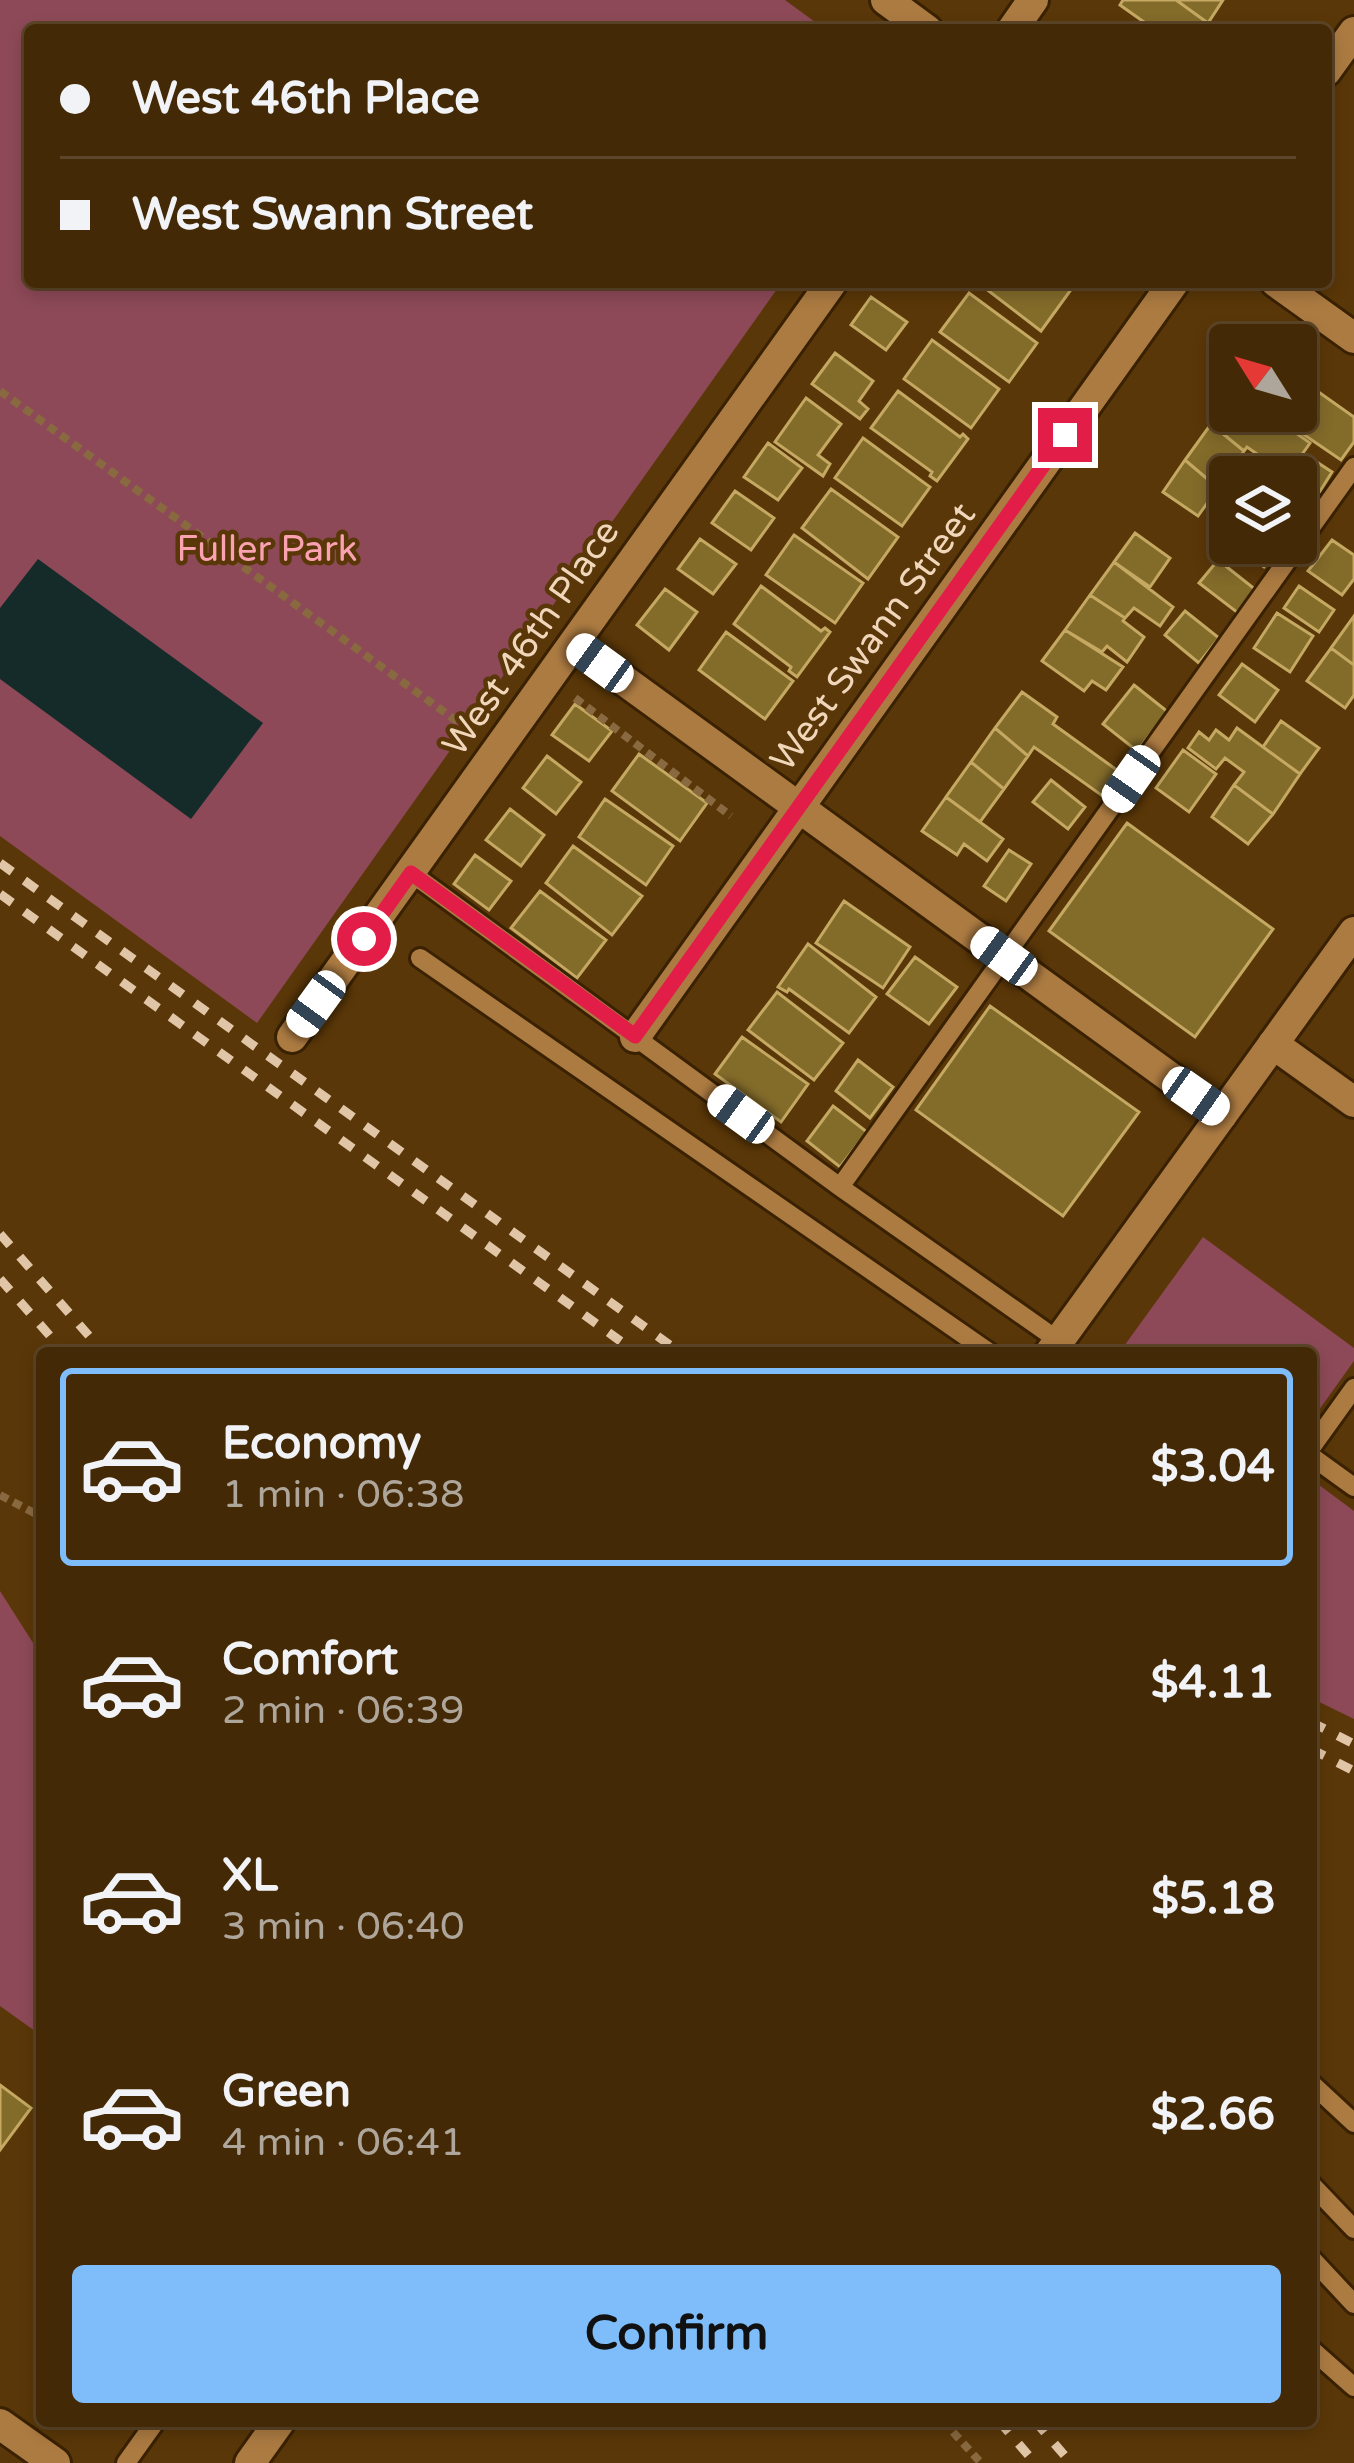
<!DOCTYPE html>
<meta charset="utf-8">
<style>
body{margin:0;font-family:"Varela Round",sans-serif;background:#4b3110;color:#f1f3f6;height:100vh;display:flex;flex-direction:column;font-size:45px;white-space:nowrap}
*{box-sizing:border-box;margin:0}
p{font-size:39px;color:#afa69b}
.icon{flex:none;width:66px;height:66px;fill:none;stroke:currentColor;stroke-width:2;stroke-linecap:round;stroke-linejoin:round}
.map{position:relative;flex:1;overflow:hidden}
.details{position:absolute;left:36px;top:1347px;width:1281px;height:1080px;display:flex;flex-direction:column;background:#442906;border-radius:12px;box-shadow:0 6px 18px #0003,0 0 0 3px #5c4528}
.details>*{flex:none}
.guide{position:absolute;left:24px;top:24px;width:1308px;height:264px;border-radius:12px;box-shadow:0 6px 18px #0003,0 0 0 3px #5c4528;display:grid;align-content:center;height:264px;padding:0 36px;background:#442906}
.needle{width:78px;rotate:307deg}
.buttons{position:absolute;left:1209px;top:324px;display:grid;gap:24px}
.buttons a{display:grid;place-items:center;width:108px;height:108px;border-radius:12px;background:#442906;box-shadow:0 6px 18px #0003,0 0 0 3px #5c4528;font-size:60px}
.end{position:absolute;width:54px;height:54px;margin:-27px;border:15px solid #e11d48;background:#fff;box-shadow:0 0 0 6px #fff}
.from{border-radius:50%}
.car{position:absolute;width:36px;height:72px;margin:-36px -18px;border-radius:15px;box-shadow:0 0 9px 3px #0007;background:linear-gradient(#fff 24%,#345 0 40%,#fff 0 76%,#345 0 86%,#fff 0)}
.guide b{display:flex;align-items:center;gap:42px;height:114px;font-size:45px}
.guide b+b{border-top:3px solid #5c4528}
.guide i{width:30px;height:30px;background:#f1f3f6}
ul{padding:21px 0 0;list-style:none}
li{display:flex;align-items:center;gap:36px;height:198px;margin:0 24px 18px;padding:0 12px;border:6px solid transparent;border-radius:12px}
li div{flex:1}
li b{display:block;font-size:45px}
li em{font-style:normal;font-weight:800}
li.on{border-color:#7ebdf9}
li>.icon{width:108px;height:108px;stroke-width:1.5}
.button{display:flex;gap:24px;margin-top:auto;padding:24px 36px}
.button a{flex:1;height:138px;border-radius:12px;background:#7ebdf9;color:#111;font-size:48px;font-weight:800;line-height:138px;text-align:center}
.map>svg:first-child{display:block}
.green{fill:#8d4957}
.water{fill:#142b29}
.building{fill:#836b2a;stroke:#c5a962;stroke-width:3}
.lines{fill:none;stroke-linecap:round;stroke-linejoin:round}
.service-casing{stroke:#392102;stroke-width:24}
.minor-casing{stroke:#392102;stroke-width:36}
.secondary-casing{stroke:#392102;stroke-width:36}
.path{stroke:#896940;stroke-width:8;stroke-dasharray:9 6;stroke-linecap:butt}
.service{stroke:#ac7b42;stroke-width:18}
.minor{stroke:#ac7b42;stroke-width:30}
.secondary{stroke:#ac7b42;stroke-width:30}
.rail{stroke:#e0c5a7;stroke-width:9;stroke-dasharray:15 15;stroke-linecap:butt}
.route{stroke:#e11d48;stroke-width:15}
.labels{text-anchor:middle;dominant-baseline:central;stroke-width:9;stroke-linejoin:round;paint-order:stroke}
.park-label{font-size:36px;fill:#faa2b1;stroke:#5a3708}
.street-label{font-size:36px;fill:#f0d6ba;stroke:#5a3708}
</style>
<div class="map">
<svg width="1354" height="2463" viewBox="0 0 1354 2463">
<rect width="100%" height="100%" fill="#5a3708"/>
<path class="green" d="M0,0h785l41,30h-796v252h752l-525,741 -257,-187z
M1203,1237l151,111v13l-43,60v-68h-192z
M1311,1479l43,32v208l-43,-21z
M0,1591l42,66v379l-42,-30z"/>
<path class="water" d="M38,559l225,164 -72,96 -191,-140v-71z"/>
<path class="building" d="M1123,0h53l32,23 -5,7h-54l2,-3 -31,-22z
M1176,0h47l-15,23z
M977,282h81l12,9 -29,40z
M969,293l68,50 -28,39 -69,-50z
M871,297l36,25 -21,28 -35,-25z
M932,340l67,49 -28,39 -67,-49z
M835,353l38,28 -14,20 9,8 -8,10 -48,-35z
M1296,376l58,41v25l-13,18 -38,-26 4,-7 -23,-16h12z
M898,391l62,46 3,-3 5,5 -31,42 -7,-5 2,-4 -61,-44z
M1230,397v14h35l45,32 -7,10 29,19 -15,24 -21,-15v-4h-6l-43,-30 -3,4 -33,-27z
M806,398l35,26 -23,31 12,9 -7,12 -48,-34z
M1211,424l33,27 -26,37 -33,-28z
M863,438l67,49 -28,39 -67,-48z
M768,443l34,25 -24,32 -34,-23z
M1185,460l33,28 -20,28 -35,-24z
M831,489l67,48 -30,42 -66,-51z
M735,491l39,27 -23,32 -39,-27z
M1135,533l35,25 -20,29 -36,-25z
M794,535l69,48 -28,40 -69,-48z
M700,539l36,25 -23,30 -35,-25z
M1332,540l22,15v24l-12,16 -34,-24z
M1232,543h51l-19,24z
M1218,560l38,30 -18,23 -39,-30z
M1114,562l59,45 -13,19 -26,-18 -9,10 -35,-23z
M761,586l60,45 4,-3 5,4 -33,45 -8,-6 2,-4 -57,-43z
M1299,586l35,24 -15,22 -35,-24z
M665,589l32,23 -28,38 -32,-25z
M1090,595l35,23 -2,3 21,16 -17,25 -20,-16 -5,6 -37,-22z
M1185,611l34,27 -20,25 -34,-28z
M1277,613l36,23 -23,36 -36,-24z
M1354,616v49l-23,-17z
M1065,630l58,37 -17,23 -14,-9 -8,10 -42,-30z
M726,632l67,49 -28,38 -66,-49z
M1331,648l23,17v30l-9,13 -38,-27z
M1242,664l36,26 -23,32 -36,-27z
M1134,685l34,27 -31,39 -34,-27z
M1022,692l35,25 -4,7 68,49 -17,24 -70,-50 -6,9 -33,-28z
M575,704l37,27 -23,30 -37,-26z
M1281,721l38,27 -19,26 -37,-27z
M995,728l33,28 -24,33 -33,-27z
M1237,728l63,46 -27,40 -39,-29 10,-13 -19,-14 -9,11 -28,-21 11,-16 10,8 7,-10 13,10z
M1183,750l33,24 -27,38 -33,-24z
M639,754l68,49 -27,38 -68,-50z
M547,756l34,26 -25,32 -33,-26z
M971,762l33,27 -24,33 -34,-25z
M1051,780l34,27 -17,22 -35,-27z
M1234,785l39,29 -25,30 -36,-27z
M946,797l57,42 -16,22 -23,-17 -7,11 -35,-24z
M605,799l68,47 -27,39 -67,-48z
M510,809l34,26 -23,31 -35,-26z
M1127,823l146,106 -78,108 -146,-106z
M573,846l69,50 -30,39 -66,-52z
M1009,850l22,14 -25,37 -22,-15z
M475,855l36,26 -22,29 -35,-26z
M540,891l66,49 -29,38 -66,-50z
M844,901l66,46 -27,41 -67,-45z
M808,944l68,53 -27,36 -60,-44 -2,3 -9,-5z
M915,957l42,30 -28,37 -42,-30z
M777,992l66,51 -29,37 -66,-50z
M990,1006l149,106 -76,104 -147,-106z
M742,1037l66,47 -27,38 -66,-48z
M858,1060l35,27 -23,31 -34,-27z
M833,1106l34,26 -27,35 -33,-26z
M0,2085l31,23 -31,42z"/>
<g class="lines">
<defs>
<path id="service" d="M411,873l429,314 219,154
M420,958l570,395
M840,1187l514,-720
M1311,1448l43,-60
M1311,1456l43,31
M1311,2083l43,40
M1311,2184l43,45
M1311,2258l43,46
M1311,2349l43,38
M126,2463l30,-42"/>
<path id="minor" d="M886,0l41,30
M1012,30l21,-30
M1326,71l28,-39
M1276,282l78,56
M574,644l648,471
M292,1037l540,-755
M635,1037l539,-755
M1273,1044l81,58
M0,2424l55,39"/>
<path id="secondary" d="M1050,1353l304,-421
M250,2463l30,-42"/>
</defs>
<use href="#service" class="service-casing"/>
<use href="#minor" class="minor-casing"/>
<use href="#secondary" class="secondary-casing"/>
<path class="path" d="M0,391l469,339
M575,698l156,118
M0,1495l42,22
M943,2421l38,42"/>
<use href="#service" class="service"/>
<use href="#minor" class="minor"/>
<use href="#secondary" class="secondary"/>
<path class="rail" d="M0,863l681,490
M0,894l637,459
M0,1234l104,119
M0,1279l65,74
M1311,1722l43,22
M1311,1749l43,22
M999,2421l36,42
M1035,2421l36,42"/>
</g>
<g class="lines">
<path class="route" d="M364,939l47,-66 224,163 430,-601"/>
</g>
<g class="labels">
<g class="park-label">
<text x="267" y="549">Fuller Park</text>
</g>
<g class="street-label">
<text transform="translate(873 637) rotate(-54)">West Swann Street</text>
<text transform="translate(531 638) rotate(-55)">West 46th Place</text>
</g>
</g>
</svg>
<div class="buttons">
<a><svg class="needle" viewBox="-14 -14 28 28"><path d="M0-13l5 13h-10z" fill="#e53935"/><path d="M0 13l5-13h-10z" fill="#afa69b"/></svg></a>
<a><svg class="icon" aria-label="layers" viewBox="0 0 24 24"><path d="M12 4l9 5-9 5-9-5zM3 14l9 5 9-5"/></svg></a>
</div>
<i class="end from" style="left:364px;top:939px"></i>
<i class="end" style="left:1065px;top:435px"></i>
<i class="car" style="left:600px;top:663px;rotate:306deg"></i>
<i class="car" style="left:1131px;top:779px;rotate:215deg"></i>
<i class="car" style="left:1004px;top:956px;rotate:306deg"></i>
<i class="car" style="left:316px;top:1004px;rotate:216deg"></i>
<i class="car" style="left:1196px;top:1096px;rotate:125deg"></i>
<i class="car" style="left:741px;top:1114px;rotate:306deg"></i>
<div class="guide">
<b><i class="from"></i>West 46th Place</b>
<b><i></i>West Swann Street</b>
</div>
<section class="details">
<ul>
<li class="on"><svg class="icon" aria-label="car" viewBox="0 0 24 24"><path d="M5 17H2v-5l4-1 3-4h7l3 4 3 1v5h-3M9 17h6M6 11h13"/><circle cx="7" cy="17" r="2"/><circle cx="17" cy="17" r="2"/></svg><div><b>Economy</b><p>1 min · 06:38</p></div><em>$3.04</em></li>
<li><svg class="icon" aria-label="car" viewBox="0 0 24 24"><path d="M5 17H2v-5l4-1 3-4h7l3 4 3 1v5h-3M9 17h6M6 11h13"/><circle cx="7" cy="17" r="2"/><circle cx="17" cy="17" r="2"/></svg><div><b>Comfort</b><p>2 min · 06:39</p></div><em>$4.11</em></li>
<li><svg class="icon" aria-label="car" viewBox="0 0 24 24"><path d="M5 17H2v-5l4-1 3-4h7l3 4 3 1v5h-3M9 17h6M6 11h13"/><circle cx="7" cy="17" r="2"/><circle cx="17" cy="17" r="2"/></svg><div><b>XL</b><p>3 min · 06:40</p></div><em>$5.18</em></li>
<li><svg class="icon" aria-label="car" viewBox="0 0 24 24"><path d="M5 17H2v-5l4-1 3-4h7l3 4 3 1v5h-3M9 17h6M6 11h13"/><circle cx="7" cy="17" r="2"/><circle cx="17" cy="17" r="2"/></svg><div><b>Green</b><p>4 min · 06:41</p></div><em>$2.66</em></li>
</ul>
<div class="button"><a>Confirm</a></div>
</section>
</div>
